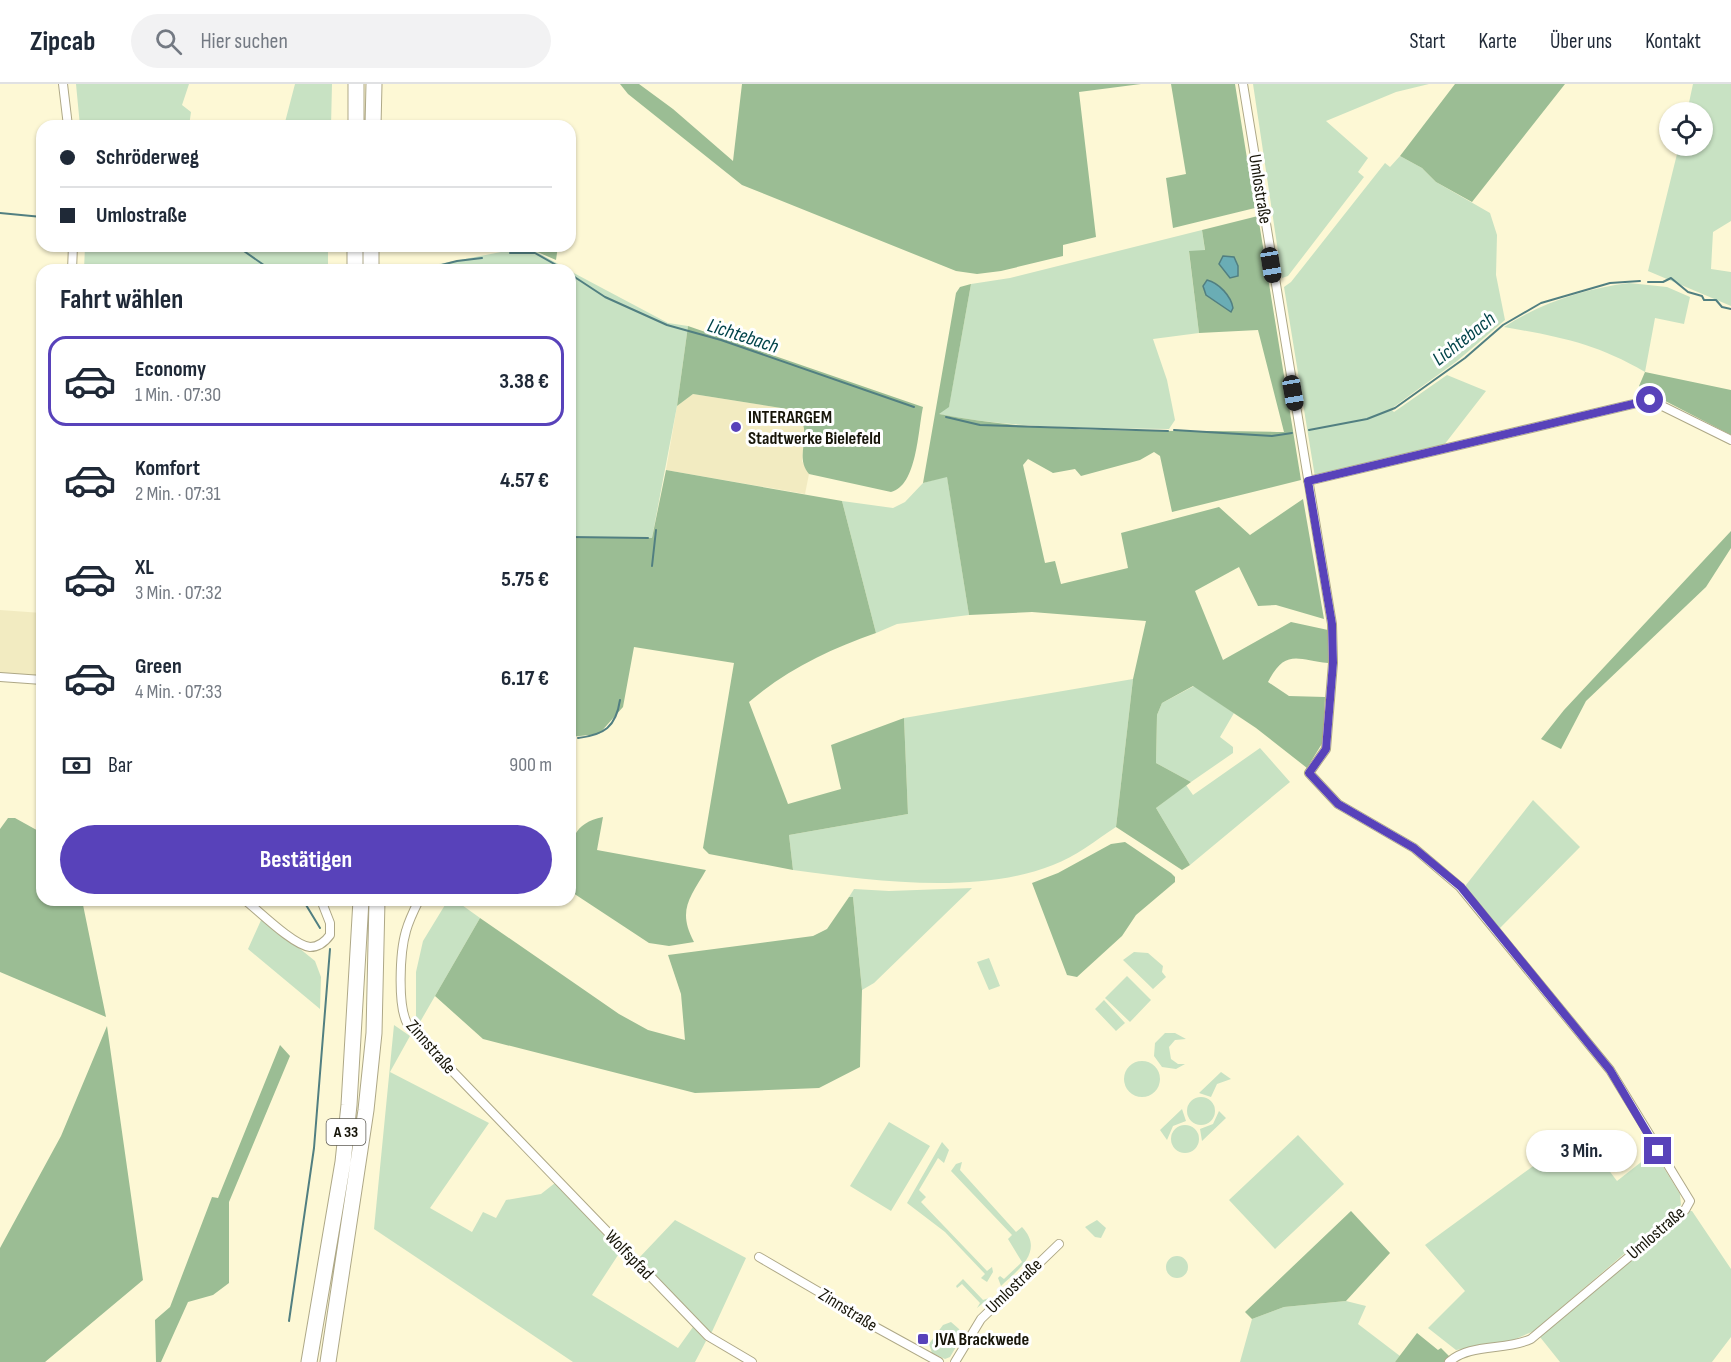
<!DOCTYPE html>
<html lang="de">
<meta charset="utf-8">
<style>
body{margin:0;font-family:"Sofia Sans Condensed",sans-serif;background:#f2f2f3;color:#1f2937;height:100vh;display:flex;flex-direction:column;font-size:22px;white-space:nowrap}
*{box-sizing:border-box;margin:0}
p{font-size:20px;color:#747a83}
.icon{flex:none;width:33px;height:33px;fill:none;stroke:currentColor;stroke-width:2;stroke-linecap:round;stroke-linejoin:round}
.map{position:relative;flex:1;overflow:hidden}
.drawer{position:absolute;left:36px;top:180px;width:540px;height:642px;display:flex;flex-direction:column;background:#fff;border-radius:18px;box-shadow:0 2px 4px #0004}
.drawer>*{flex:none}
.top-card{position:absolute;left:36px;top:36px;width:540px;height:132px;border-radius:18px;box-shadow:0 2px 4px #0004;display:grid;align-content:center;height:132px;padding:0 24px;background:#fff}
.tools{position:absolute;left:1659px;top:18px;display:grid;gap:12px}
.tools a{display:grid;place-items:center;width:54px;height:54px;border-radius:50%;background:#fff;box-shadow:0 2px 4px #0004;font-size:30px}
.end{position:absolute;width:27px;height:27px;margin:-14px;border:8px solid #5842ba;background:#fff;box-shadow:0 0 0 3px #fff}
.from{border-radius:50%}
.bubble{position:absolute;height:42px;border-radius:21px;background:#fff;box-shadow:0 2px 4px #0004;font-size:20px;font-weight:700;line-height:42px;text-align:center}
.car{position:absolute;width:18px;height:36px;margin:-18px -9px;border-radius:8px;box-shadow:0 0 4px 2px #0007;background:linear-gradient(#222 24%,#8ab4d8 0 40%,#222 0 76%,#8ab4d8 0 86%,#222 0)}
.top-card b{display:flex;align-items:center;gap:21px;height:57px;font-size:22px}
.top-card b+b{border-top:2px solid #e0e1e3}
.top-card i{width:15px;height:15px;background:#1f2937}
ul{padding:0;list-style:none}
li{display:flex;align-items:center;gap:18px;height:90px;margin:0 12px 9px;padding:0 12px;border:3px solid transparent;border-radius:18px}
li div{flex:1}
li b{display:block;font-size:22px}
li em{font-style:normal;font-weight:700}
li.current{border-color:#5842ba}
li>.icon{width:54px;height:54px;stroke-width:1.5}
h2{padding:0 24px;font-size:27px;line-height:72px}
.pay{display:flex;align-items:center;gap:15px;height:66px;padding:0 24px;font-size:22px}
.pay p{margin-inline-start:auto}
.cta{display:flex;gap:12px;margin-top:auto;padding:12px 24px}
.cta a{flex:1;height:69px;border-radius:36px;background:#5842ba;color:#fff;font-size:24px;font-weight:700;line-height:69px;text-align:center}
header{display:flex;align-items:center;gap:36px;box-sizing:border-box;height:84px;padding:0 30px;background:#fff;border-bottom:2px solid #e0e1e3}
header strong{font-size:28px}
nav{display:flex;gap:33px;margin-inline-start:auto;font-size:21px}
.search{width:420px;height:54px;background:#f2f2f3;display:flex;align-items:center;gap:15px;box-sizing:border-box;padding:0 21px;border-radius:33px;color:#747a83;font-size:22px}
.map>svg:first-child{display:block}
.built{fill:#f2ebc1}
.green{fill:#c8e2c3}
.forest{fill:#9bbd94}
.water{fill:#6aadb5;stroke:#517f81;stroke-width:1.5}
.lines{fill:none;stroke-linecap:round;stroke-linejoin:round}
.stream{stroke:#517f81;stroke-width:2}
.street-casing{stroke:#aea887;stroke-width:10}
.highway-casing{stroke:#aea887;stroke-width:17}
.street{stroke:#fff;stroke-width:8}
.highway{stroke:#fff;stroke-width:15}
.route{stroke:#5842ba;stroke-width:8}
.poi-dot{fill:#5842ba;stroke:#fff;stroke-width:2}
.labels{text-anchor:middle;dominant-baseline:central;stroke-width:6;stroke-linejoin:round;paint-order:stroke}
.shield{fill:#fff;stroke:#5d5b53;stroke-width:1.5}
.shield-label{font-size:16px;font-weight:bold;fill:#171509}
.street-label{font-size:18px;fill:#171509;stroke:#fff}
.poi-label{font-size:18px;font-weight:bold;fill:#171509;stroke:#fff;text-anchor:start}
.water-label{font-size:20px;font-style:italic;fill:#02444a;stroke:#fff}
</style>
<header>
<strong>Zipcab</strong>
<div class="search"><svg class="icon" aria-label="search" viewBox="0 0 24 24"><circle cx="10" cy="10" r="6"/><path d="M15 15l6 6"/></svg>Hier suchen</div>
<nav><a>Start</a><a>Karte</a><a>Über uns</a><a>Kontakt</a></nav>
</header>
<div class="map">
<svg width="1731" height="1278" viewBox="0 0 1731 1278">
<rect width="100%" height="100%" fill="#fdf8d5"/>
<path class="built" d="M693,310l101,16 11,15 -3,36 7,13 -4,20 -139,-24 11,-64z
M0,526l42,3v63l-42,-2z"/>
<path class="green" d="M76,0h113l-7,21 9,7 -2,14h-109z
M295,0h37l-1,42h-47z
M1253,0h176l-33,8 -70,29 42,37 -10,14 6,5 -76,99 -6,2z
M1693,0h38v137l-18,11 -2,37 20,3v34l-83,-35 31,-125h23v-34h-15z
M1400,72l22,12 14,14 54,31 7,22 -1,40 9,45 -48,41 -66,48 3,3 53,-37 39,16 -42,54 -129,32 -31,-190 7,-5 94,-119 5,4z
M1202,146l3,21 -16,1 10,81 -46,6 14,41 8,40 -6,9c-78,-1 -154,0 -231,-15l11,-8 22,-122 39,-6z
M85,162h243v24h-244z
M524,166l11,1 34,19h-161l93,-18z
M570,187l98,52 20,3 -11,80 -25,132h-82z
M1629,199l38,4 23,10 -6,27 -29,-6 -10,54c-50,-29 -85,-35 -141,-45 39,-25 80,-38 125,-44z
M947,392l22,139 -72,9 -21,9 -34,-132 51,7 12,-6 18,-19z
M1133,595l-17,148c-20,13 -41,30 -63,38 -75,30 -181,16 -260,5l-4,-35 119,-21 -4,-96z
M1194,602l40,27 -14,24 13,10v6l-42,29 -35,-19 1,-48 5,-12z
M1260,664l30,34 -100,83 -34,-57 30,-23 7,10z
M1533,716l47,47 -81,82 -33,-39v-5z
M972,804l-98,95 -12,7 -9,-93h-4l5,-8 35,2z
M448,816h7l25,18 -64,111v-57l7,-31z
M262,834l53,43 6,16 -1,32 -72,-60z
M1134,868l14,1 15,13 -1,6 4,5 -13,12 -30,-29z
M989,874l11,28 -11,4 -12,-28z
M1127,892l24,24 -21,22 -25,-24z
M1104,916l21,23 -9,8 -21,-22z
M394,941l16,11 -20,36 99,51 -59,85 42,24 11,-20 13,6 10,-18 35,-6 14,-11 65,69 -28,43 86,53 15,-21 13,14 -11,21h-122l-199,-133z
M1165,949h10l11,6 -11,1 -6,7 2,12 7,5h7l-9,5 -14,-2 -8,-11 1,-13z
M1124 995a18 18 0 1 1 36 0a18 18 0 1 1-36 0Z
M1221,988l10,7 -14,5 -6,13 -12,-4z
M1187 1027a14 14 0 1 1 28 0a14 14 0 1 1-28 0Z
M1182,1025l4,12 -13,5 -6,14 -7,-10z
M1219,1027l7,7 -24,23 -2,-12 13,-5z
M889,1038l41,24 -39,65 -41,-25z
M1171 1055a14 14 0 1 1 28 0a14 14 0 1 1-28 0Z
M1580,1048l37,49 37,-29 26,42 1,11 -147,126 -28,12 -50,7 -28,-22 37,-37 -40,-46z
M1298,1051l46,49 -69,65 -46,-49z
M942,1058l7,8 -5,13 -6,-5 -19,32 7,7 -5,5 66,69 5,-4 1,5 -6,10 -6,-4 4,-4 -40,-42 -38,-29z
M962,1078l-2,8 56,62 6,-5c23,24 -4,43 -21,59l-3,-8 2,-2 4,3 18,-17 -14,-23 4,-4 -61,-64 5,-7z
M1689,1127h3l39,58v68l-19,25h-152l-20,-25z
M675,1136l71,38 -36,78 -72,-77z
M1097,1136l9,8 -5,10 -6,-1 -10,-10z
M1166 1183a11 11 0 1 1 22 0a11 11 0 1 1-22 0Z
M963,1195l20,21 6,-2 -12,10 3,-5 -18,-19 -5,4 -1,-2z
M1346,1217l20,5 -8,18 42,32 -5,6h-155l12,-43 32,-12z
M951,1238l8,7 3,8 -12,20 -5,2 -13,-6 -3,-9 14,-19z"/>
<path class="forest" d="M620,0h19l34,25 60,52 9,-77h399l-62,8 17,145 -33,8v11l-62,15 -24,3 -21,-3 -214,-86 -114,-91z
M1171,0h64l20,124 -82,20 -7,-50 20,-4z
M1455,0h110l-93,118 -36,-20 -14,-14 -22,-12z
M1258,132l43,264 -129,32 -12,-56 -6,-4 -14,8 -59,16 -6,-7 -22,4 -25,-14 -5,6 22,98 10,-2 6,23 67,-16 -7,-35 98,-26 31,28 53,-36 21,120 -48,-14 -18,1 -19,-39 -44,24 28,69 68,-38 37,8v33c-32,-4 -43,-14 -60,19l21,14 36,1 -2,45 -16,26 -51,-40 -63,-42 -31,17 -5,12 -1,48 35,19 -35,26 34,57 -8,5 -66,-43 17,-148 13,-58 -114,-9 -63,3 -22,-138 -24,6 33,-190 4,-6 11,-3 -22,123 -10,7c110,22 233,15 345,18l-26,-102 -59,3 -10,-82 16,-1 -3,-20z
M509,162h49l-2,14 -21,-9 -34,1z
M688,242l235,81c-5,23 -6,79 -32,85l-82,-18c-17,-20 8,-42 -15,-64l-101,-16 -16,12z
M1645,288l86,18v45l-89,-46 -3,-3z
M666,386l176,31 34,132c-46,16 -90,37 -127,69l39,102 53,-15 -10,-44 73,-27 4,96 -119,21 4,35 -84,-16 -6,-6 31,-185 -100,-16 -11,60 -24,27 -29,3v-199h82z
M1731,447v17l-25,39 -120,114 -25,48 -20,-10 23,-29z
M603,733l-6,33 109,20c-16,28 -29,40 -12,72l-25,4 -20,-3 -79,-52c0,-32 -8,-66 33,-74z
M8,734h7l27,15v67h40l24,117 -106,-45v-143z
M1125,758l46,31 4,4v5l-39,33 -14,21 -45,41 -10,-2 -35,-92 26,-10 53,-29z
M849,813h4l9,93 -2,77 -41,21 -124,5 -212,-54 -48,-43 45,-78 139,96 29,16 37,10 -4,-46 -13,-39 145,-19 14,-7z
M107,942l36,254 -98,82h-45v-114l61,-112z
M280,961l10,11 -61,146v81l-16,12 -25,7 -27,60h-5l-1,-42 15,-13 42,-110 6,1z
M1351,1127l39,42 -44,48 -62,6 -32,12 -7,-7z
M1417,1249l21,17 3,-2 9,9 -4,5h-51z"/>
<path class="water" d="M1223,172l11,1 4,9v10l-8,2 -11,-14z
M1207,196c12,3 24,16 26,28l-2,4 -25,-17 -3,-9z"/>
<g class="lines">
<path class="stream" d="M0,129l42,4
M229,162l12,3 30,21
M510,169h25l30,17
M422,186l35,-9 25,-3
M570,190l35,23 62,28 54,15 193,67
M1648,198h15l8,-4 17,14 14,4 2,4h12l6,7 9,2
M946,333l34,8 188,6
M1174,346l98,6 20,-3
M1309,346l58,-11 28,-11 70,-50 38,-33 38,-22 69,-20 30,-2
M570,453l78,1
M652,482l4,-36
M578,654c26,-3 38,-11 42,-38
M303,816l17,28
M289,1237l25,-173 16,-199"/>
<defs>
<path id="street" d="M63,0l5,42
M1243,0l89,540 1,39 -7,86 -17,24 29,31 76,44 46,39 150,183 80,131 -5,9 -154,129c-25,12 -61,4 -82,23
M72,186l1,-24
M1308,397l342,-81 81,40
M0,593l42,3
M245,816c14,11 48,45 65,47 9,0 15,-5 20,-12v-12l-9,-23
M419,816c-5,10 -10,20 -13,31 -6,20 -9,76 2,94l300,311 44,26
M759,1173l84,49 5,6 91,50
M955,1278l26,-43 78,-75"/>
<path id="highway" d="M356,42v-42
M373,42l1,-42
M355,186v-24
M371,186v-24
M309,1278l34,-200 6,-57 12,-205
M328,1278l38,-252 8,-77 3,-133"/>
</defs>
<use href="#street" class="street-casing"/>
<use href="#highway" class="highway-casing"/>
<use href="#street" class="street"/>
<use href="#highway" class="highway"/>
</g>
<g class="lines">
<path class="route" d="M1650,316l-342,81 24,143 1,39 -7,86 -17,24 29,31 76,44 47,39 149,183 48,81"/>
</g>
<g class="poi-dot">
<circle cx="736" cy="343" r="6"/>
<rect x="917" y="1249" width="12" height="12" rx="3"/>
</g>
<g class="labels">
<rect class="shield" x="326.5" y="1035" width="39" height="26" rx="4.5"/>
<g class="shield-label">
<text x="346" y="1048">A 33</text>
</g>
<g class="street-label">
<text transform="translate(1260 105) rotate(81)">Umlostraße</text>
<text transform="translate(431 963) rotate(49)">Zinnstraße</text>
<text transform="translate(1656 1149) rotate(-41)">Umlostraße</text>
<text transform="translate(629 1171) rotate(46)">Wolfspfad</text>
<text transform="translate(1014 1202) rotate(-44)">Umlostraße</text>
<text transform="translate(848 1226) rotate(32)">Zinnstraße</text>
</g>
<g class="poi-label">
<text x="748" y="333">INTERARGEM<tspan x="748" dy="21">Stadtwerke Bielefeld</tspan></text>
<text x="935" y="1255">JVA Brackwede</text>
</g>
<g class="water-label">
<text transform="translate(743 252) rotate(18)">Lichtebach</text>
<text transform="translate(1464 255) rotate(-38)">Lichtebach</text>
</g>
</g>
</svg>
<div class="tools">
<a><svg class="icon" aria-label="locate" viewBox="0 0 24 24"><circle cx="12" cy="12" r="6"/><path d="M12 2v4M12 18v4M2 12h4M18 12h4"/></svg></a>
</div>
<i class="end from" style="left:1650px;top:316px"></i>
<i class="end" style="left:1658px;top:1067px"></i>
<div class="bubble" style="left:1526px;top:1046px;width:111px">3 Min.</div>
<i class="car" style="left:1271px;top:181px;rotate:171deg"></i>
<i class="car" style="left:1293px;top:309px;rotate:170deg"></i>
<div class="top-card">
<b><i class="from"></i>Schröderweg</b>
<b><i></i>Umlostraße</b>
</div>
<section class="drawer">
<h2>Fahrt wählen</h2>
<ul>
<li class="current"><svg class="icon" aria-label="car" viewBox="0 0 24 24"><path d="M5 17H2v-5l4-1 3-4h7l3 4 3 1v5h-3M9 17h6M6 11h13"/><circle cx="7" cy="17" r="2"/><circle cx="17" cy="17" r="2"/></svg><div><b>Economy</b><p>1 Min. · 07:30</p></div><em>3.38 €</em></li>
<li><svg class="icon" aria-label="car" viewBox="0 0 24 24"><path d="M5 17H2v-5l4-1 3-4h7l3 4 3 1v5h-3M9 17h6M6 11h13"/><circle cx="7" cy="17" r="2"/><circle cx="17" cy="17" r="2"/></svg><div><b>Komfort</b><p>2 Min. · 07:31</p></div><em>4.57 €</em></li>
<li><svg class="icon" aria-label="car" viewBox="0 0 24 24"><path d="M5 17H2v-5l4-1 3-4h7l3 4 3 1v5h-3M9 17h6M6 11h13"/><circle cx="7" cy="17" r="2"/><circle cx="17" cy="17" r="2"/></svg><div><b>XL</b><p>3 Min. · 07:32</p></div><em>5.75 €</em></li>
<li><svg class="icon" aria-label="car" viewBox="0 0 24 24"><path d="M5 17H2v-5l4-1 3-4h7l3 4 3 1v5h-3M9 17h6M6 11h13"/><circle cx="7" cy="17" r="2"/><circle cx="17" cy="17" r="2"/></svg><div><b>Green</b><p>4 Min. · 07:33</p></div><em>6.17 €</em></li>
</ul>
<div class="pay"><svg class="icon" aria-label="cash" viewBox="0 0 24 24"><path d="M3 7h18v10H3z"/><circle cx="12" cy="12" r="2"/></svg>Bar<p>900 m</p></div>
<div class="cta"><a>Bestätigen</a></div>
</section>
</div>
